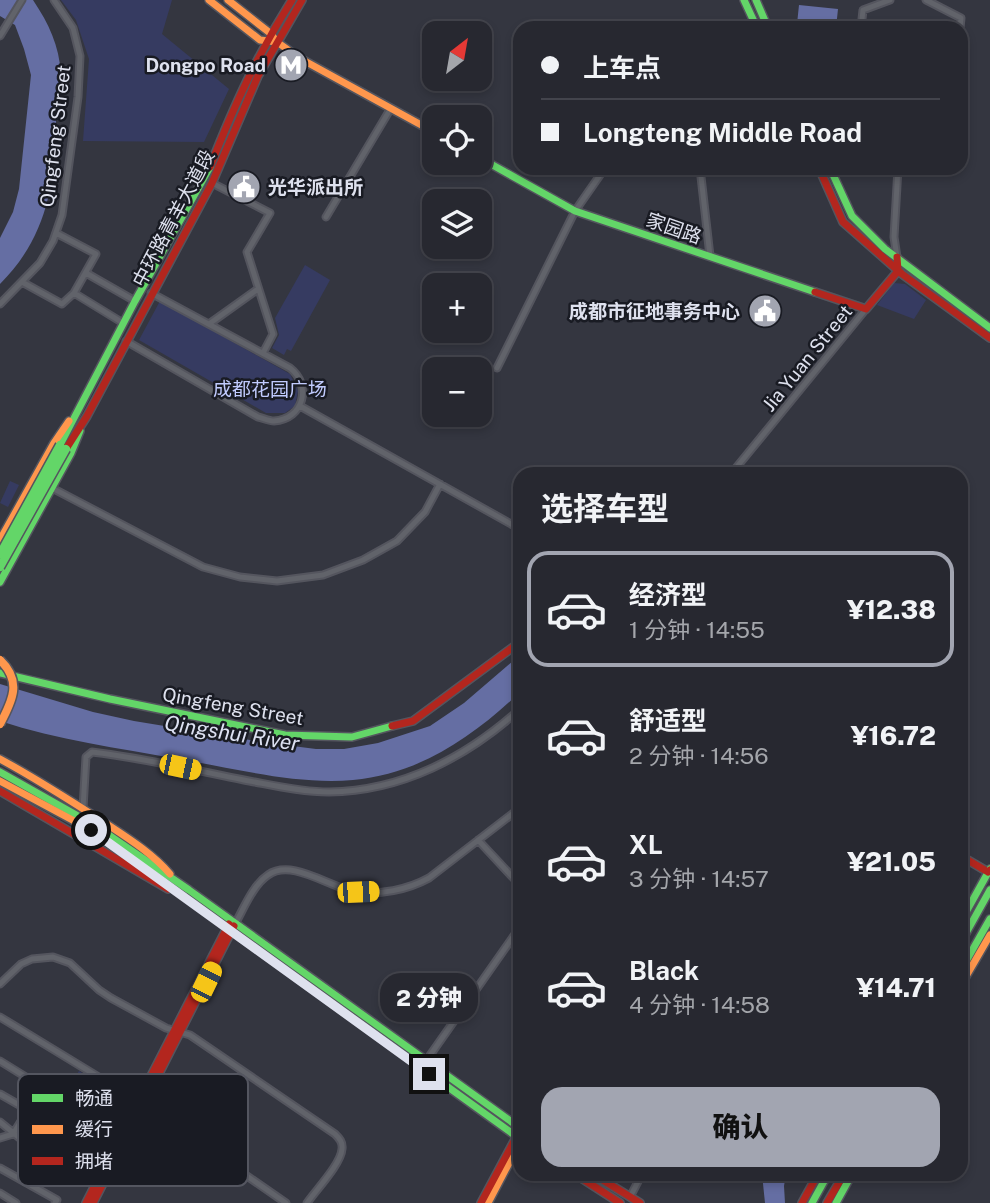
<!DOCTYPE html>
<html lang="zh">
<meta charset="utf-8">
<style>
body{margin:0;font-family:"Public Sans","Noto Sans SC",sans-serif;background:#33343c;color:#f1f3f6;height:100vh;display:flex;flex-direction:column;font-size:26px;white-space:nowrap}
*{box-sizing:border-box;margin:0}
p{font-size:23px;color:#a4a6ab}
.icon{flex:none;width:38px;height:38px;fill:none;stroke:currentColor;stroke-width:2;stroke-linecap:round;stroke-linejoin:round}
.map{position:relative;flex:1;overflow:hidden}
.side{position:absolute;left:513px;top:467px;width:455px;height:714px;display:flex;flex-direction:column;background:#272830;border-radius:21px;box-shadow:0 4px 10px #0003,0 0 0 2px #43444c}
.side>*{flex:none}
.hud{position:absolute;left:513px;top:21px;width:455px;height:154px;border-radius:21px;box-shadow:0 4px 10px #0003,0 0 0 2px #43444c;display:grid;align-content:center;height:154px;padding:0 28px;background:#272830}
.needle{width:46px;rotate:31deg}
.controls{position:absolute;left:422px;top:21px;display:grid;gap:14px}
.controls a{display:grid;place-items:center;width:70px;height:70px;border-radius:14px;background:#272830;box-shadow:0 4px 10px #0003,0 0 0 2px #43444c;font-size:35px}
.end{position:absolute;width:32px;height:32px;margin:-16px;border:9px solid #dee1ee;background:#111;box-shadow:0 0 0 4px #111}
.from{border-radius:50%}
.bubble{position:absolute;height:49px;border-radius:21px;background:#272830;box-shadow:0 4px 10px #0003,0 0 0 2px #43444c;font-size:23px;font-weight:800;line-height:49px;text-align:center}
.car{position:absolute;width:21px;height:42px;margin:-21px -10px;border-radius:9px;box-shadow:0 0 5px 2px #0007;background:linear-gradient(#f5c518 24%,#345 0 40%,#f5c518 0 76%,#345 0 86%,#f5c518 0)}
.hud b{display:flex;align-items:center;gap:24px;height:66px;font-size:26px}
.hud b+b{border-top:2px solid #43444c}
.hud i{width:18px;height:18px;background:#f1f3f6}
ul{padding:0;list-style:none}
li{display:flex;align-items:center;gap:21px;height:116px;margin:0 14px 10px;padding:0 14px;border:4px solid transparent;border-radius:21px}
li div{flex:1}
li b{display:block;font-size:26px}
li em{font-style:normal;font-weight:800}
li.current{border-color:#a2a5b1}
li>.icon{width:63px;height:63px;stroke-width:1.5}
h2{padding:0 28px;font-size:32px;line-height:84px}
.cta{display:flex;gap:14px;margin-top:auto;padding:14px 28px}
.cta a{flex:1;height:80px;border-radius:21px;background:#a2a5b1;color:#111;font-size:28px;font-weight:800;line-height:80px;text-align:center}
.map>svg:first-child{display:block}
.green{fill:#363b61}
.water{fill:#656ea3}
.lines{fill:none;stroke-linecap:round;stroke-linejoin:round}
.street-casing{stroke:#54555e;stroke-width:9}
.fast-casing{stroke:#54555e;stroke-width:10}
.slow-casing{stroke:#54555e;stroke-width:10}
.jam-casing{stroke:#54555e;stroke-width:10}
.street{stroke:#61636a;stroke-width:5}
.fast{stroke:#63d668;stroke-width:7}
.slow{stroke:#ff974d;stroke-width:7}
.jam{stroke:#b3261e;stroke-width:7}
.fast-bridge-casing{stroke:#54555e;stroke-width:11;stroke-linecap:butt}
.slow-bridge-casing{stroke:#54555e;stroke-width:11;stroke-linecap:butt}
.fast-bridge{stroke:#63d668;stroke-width:8}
.slow-bridge{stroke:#ff974d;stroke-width:8}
.route{stroke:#dee1ee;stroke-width:9}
.labels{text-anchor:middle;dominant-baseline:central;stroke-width:5;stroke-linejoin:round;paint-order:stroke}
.poi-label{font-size:19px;font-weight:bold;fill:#dee1ee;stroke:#191b23;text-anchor:end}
.street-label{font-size:19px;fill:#dee1ee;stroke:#191b23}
.park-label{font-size:19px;fill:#c1cbfe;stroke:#191b23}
.water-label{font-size:21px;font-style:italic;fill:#dde1f2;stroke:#191b23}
.key{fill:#191b23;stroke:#545660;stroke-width:2}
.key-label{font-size:19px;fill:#dee1ee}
</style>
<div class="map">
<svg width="990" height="1203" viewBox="0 0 990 1203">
<rect width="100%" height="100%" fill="#343640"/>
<path class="green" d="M61,0h111l-10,34 67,55 -25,53 -121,-1 6,-82 -13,-39z
M305,265l25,15 -39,71 -4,-2 -3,6 -12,-7 7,-13 -4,-17z
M894,283l11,1 21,16 -12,19 -37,-14z
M160,301l130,73 8,17 -3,15 -10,7h-19l-127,-73z
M10,481l9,4 -11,22 -8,-4z
M79,1071l45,28 4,8 -22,42 -54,-33z"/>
<path class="water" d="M0,0h33c16,24 26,45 28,74l-13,124c-8,34 -24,62 -48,86v-46l13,-26 6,-23 12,-114 -7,-26 -9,-24 -15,-9z
M799,5l39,4 -2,19 -39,-4z
M520,655v37c-47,45 -101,82 -167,88 -58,5 -119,-12 -175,-21 -60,-11 -120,-19 -178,-38v-37l93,28 41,9 135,22 47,6h28l34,-6 52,-17 34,-23z
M762,1174h24l-2,12 1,17h-20z"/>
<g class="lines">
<defs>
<path id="street" d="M926,0l35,18 -1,10
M861,28l2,-18 27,-10
M0,36l22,-36
M700,168l10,88
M212,183l58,30 -23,39 26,82 -10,19
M326,217l65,-109
M897,257l-3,-20 4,-69
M86,273l49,28
M22,282l40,22 12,-11 22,-39 -40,-21
M74,293l49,30
M0,304l40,-41 13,-22 9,-26 16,-118 2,-41 -7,-28 -19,-28
M209,324l49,-35
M126,341l132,76c5,1 11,4 16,4 30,-2 38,-36 16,-53l-139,-75
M497,368l78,-157 30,-43
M300,406l220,123
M731,474l135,-165
M52,488l151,79 37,10 37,4 46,-6 40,-15 34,-19 28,-29 15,-28
M83,808l3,-51 6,-5c51,6 102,18 152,28 28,5 57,12 85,12 73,-1 138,-35 191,-83
M478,840l42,45
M235,924c9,-16 18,-39 33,-49 24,-17 62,13 88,17 24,3 51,-2 73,-14l91,-70
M0,984l21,-20 11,-5 21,-2 17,6 29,27 12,8 55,30 24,7 145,99c4,4 8,8 7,15 -1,15 -26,41 -35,54
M0,1017l143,87 143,99
M0,1061l42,26 -29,47 -13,4
M426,1061l94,-134
M0,1094l28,16
M0,1122l33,27 62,36
M0,1168l57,32 -2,3
M0,1193l16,10
M630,1197l12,-23"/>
<path id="fast" d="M744,0l13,28
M756,0l12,28
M480,158l95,53 240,81
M830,168l22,48 33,33 105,79
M60,445l75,-144 75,-134
M0,582l71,-129 9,-22
M0,673l110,26 175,36 67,2 40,-11
M0,772l94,53 95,65 331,238
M961,921l29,-52
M961,942l29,-52
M961,970l29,-51
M333,1004l187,135
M812,1203l16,-29
M836,1203l16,-29"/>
<path id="slow" d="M209,0l51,40 17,2
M228,0l42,33 7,9 24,17 133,73
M0,540l54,-97 15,-22
M0,759c35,19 68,40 102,62 24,16 49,31 68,53
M0,781l91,49 242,174
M961,985l29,-50
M488,1203l32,-61"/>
<path id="jam" d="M210,167c24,-61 47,-112 82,-167
M819,168l24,54 59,52 88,64
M815,292l51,17 32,-38 -1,-14
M66,449l21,-33 125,-233 46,-107 44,-76
M392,726l21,-5 107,-79
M0,791l168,98
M961,856l27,16
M988,872l2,-2
M575,1174l45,29
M593,1174l47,29
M86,1203l143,-279
M93,1203l141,-277
M481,1203l38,-71
M802,1203l16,-29
M827,1203l17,-29"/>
</defs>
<use href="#street" class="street-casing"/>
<use href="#fast" class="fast-casing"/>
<use href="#slow" class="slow-casing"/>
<use href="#jam" class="jam-casing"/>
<use href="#street" class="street"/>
<use href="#fast" class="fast"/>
<use href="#slow" class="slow"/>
<use href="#jam" class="jam"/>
<defs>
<path id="fast-bridge" d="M0,554l60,-109
M0,567l66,-118"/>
<path id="slow-bridge" d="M0,660c22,21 13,40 0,64"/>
</defs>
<use href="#fast-bridge" class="fast-bridge-casing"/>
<use href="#slow-bridge" class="slow-bridge-casing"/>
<use href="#fast-bridge" class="fast-bridge"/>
<use href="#slow-bridge" class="slow-bridge"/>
</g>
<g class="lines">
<path class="route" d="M91,830l338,244"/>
</g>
<defs>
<symbol id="metro-disc" viewBox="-11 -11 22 22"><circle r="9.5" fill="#a2a5b1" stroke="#191b23"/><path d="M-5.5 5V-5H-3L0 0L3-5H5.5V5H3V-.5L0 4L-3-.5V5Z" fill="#fff"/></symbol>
<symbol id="civic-disc" viewBox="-11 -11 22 22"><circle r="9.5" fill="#a2a5b1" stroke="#191b23"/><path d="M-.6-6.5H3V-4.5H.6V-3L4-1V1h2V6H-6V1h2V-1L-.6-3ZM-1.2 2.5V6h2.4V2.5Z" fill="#fff"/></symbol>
</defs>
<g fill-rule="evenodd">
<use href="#metro-disc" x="272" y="46" width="38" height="38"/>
<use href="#civic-disc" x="225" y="168" width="38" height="38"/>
<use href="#civic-disc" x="746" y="292" width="38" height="38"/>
</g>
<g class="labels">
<g class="poi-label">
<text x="266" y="65">Dongpo Road</text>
<text x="268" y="187" text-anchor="start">光华派出所</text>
<text x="740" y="311">成都市征地事务中心</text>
</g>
<g class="street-label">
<text transform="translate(55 136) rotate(-83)">Qingfeng Street</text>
<text transform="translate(173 218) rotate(-62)">中环路青羊大道段</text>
<text transform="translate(674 228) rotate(19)">家园路</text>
<text transform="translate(807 358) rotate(-51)">Jia Yuan Street</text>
<text transform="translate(233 706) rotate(10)">Qingfeng Street</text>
</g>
<g class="park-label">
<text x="270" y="389">成都花园广场</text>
</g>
<g class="water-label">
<text transform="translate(232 733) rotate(9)">Qingshui River</text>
</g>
</g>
<rect x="18" y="1074" width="230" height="112" rx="10" class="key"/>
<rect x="32" y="1094" width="31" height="8" fill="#63d668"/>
<rect x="32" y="1125" width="31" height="9" fill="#ff974d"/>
<rect x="32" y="1157" width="31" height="8" fill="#b3261e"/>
<g class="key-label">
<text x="75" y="1105">畅通</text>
<text x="75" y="1136">缓行</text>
<text x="75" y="1168">拥堵</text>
</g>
</svg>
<div class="controls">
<a><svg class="needle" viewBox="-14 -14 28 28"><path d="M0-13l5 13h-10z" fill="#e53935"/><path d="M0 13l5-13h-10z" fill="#a4a6ab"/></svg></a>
<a><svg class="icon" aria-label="locate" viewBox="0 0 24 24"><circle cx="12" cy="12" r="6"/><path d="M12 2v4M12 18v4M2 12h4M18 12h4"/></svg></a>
<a><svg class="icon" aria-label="layers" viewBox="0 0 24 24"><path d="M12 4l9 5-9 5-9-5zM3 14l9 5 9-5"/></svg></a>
<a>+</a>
<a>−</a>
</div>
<i class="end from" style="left:91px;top:830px"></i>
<i class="end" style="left:429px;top:1074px"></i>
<div class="bubble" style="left:380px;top:973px;width:98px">2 分钟</div>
<i class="car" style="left:180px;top:767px;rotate:102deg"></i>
<i class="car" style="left:358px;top:892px;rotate:88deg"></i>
<i class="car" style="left:206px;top:982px;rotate:26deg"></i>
<div class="hud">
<b><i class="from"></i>上车点</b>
<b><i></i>Longteng Middle Road</b>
</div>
<section class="side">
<h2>选择车型</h2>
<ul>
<li class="current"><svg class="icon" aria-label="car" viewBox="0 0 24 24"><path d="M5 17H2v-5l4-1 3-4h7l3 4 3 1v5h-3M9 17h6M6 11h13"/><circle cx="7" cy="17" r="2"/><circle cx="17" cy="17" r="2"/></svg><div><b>经济型</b><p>1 分钟 · 14:55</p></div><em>¥12.38</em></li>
<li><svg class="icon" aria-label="car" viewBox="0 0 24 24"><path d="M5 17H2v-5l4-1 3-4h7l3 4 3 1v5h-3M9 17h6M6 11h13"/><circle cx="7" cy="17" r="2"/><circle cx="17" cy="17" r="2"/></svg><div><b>舒适型</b><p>2 分钟 · 14:56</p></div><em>¥16.72</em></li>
<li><svg class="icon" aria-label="car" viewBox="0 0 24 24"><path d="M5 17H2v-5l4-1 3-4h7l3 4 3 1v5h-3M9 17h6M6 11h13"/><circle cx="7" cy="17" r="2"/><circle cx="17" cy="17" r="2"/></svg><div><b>XL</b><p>3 分钟 · 14:57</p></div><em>¥21.05</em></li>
<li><svg class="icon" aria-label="car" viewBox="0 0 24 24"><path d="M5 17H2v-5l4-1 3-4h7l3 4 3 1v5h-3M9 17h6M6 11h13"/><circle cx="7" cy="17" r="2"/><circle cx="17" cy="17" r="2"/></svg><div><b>Black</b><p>4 分钟 · 14:58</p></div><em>¥14.71</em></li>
</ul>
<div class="cta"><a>确认</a></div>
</section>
</div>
